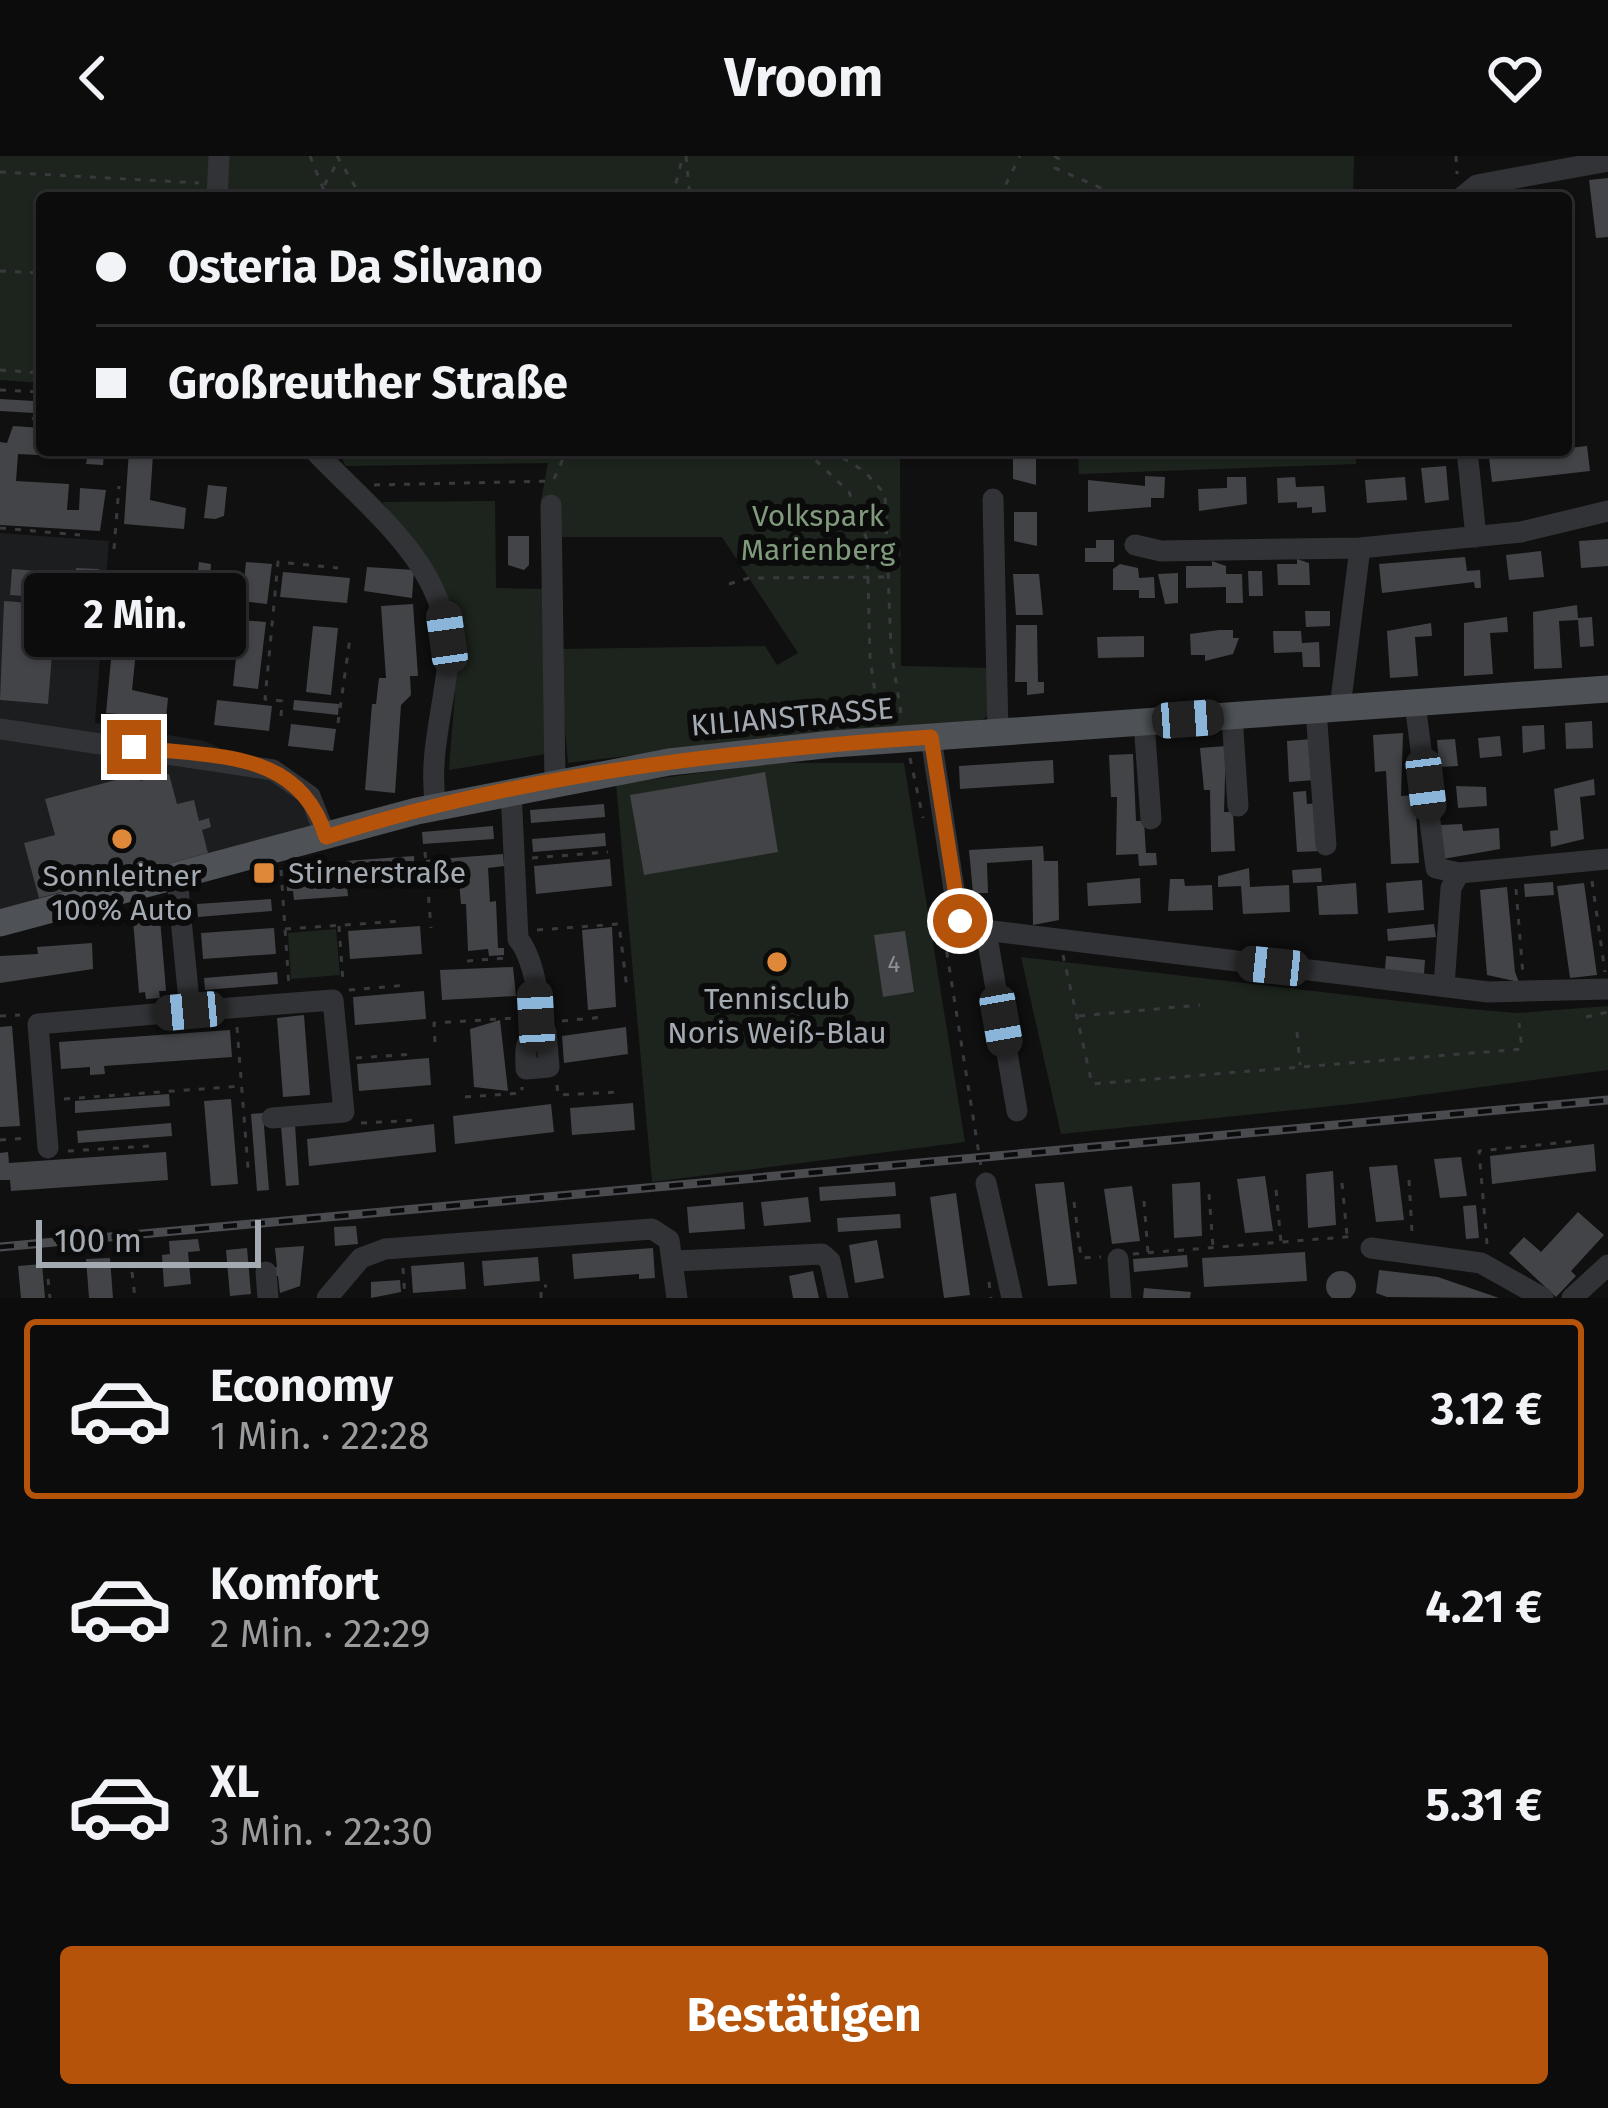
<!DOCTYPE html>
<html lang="de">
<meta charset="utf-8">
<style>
body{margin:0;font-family:"Fira Sans",sans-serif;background:#151516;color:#f1f3f6;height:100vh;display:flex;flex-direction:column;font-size:45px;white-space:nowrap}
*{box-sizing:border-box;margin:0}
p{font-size:39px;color:#9a9b9d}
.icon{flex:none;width:66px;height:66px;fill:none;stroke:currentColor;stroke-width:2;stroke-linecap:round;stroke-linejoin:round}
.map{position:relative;height:1142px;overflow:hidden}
.sheet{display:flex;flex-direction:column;background:#0c0c0d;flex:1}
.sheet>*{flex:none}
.guide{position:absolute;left:36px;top:36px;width:1536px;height:264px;border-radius:12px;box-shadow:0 3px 9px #0004,0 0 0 3px #2c2c2e;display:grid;align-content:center;height:264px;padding:0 60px;background:#0c0c0d}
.scale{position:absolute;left:36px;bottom:30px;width:225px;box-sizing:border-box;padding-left:12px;border:6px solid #a3aab1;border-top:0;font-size:33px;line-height:42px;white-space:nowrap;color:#a3aab1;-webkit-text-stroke:9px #0b0b0c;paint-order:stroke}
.end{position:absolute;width:54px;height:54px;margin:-27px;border:15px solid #b45309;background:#fff;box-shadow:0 0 0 6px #fff}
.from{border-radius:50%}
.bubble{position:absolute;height:84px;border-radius:12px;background:#0c0c0d;box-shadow:0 3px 9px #0004,0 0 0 3px #2c2c2e;font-size:39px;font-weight:700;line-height:84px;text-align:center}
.car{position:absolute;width:36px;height:72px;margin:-36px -18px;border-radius:15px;box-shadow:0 0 9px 3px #0007;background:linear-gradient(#222 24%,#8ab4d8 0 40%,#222 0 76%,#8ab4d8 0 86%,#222 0)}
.guide b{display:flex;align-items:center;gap:42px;height:114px;font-size:45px}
.guide b+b{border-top:3px solid #2c2c2e}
.guide i{width:30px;height:30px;background:#f1f3f6}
ul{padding:21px 0 0;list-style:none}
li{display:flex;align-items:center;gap:36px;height:180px;margin:0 24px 18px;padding:0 36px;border:6px solid transparent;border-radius:12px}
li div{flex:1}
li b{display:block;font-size:45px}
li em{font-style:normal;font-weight:700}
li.selected{border-color:#b45309}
li>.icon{width:108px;height:108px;stroke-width:1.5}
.action{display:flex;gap:24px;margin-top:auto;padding:24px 60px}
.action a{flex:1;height:138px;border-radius:12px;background:#b45309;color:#fff;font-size:48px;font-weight:700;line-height:138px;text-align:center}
header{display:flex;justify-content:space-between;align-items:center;height:156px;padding:0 60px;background:#0c0c0d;font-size:54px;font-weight:700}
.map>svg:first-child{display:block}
.built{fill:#1c1d1e}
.green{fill:#1d241d}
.building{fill:#424447}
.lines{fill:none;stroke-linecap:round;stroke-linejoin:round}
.path{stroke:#383a3d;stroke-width:3;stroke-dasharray:6 9;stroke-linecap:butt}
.minor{stroke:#323336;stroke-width:21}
.major{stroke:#4e5155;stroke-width:27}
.rail-casing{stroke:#494b4f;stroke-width:9}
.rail{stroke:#0b0b0c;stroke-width:4.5;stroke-dasharray:14;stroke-linecap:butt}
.route{stroke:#b45309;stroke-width:15}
.poi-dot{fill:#e08839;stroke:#0b0b0c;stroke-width:4.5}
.labels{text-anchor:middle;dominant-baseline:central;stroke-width:12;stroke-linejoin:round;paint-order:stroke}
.number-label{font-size:24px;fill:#8b9096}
.park-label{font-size:30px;fill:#7f9b7b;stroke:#0b0b0c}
.street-label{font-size:30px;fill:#a3aab1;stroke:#0b0b0c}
.poi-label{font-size:30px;fill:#a3aab1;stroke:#0b0b0c}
</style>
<header><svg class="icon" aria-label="back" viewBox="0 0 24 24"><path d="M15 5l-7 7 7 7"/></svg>Vroom<svg class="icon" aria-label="heart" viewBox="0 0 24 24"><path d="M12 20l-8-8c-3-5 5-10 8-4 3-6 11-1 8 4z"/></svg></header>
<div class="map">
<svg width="1608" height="1142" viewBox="0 0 1608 1142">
<rect width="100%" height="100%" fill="#101011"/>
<path class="built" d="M0,377l109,8 -14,182 109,18 95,42 20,43 -319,84z"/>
<path class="green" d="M0,0h1354l-1,42h-1311v185l-42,-3z
M337,294h563l1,216 89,2 -1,47 -8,5 -148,11 -265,32 -10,-114 207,-3 12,19 21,-12 -76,-116h-163l-18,-36 7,-38 -202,3z
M1078,294h278v14l-277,10z
M495,345l1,87 46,1 4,165 -97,16c10,-134 21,-159 -67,-268z
M776,607h128l61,379 -313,40 -36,-398z
M336,773l4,46 -49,4 -3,-46z
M1021,801l438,51 58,5 91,-7v64l-247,33 -300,31z"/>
<path class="building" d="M1608,22v59l-12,1 -7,-58z
M0,243l34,2v12l-34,-2z
M13,270l29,2 -4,27 -20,-1 -2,27 53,3 -2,26h12l1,-22 26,2 -6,41 -100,-6v-83l7,1z
M1587,290l3,25 -98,11 -3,-25z
M50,294h54l-1,15 -17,-1 1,-5z
M129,294h35l-11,4 -3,46 36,8 -2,21 -60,-5z
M1013,294h23v35l-23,-6z
M1446,310l3,34 -24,3 -4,-35z
M1145,320l20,1 -1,21h-13v9l-63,5v-32l57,6z
M1227,321h19l1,27 -48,7 -1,-22 29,-1z
M1295,321l1,10 28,-1 2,26 -14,1v-6l-15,1v-6l-19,1 -1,-25z
M1405,321l2,23 -40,3 -2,-23z
M208,329l19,2 -3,29 -9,3 -11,-1z
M1014,356h23v34l-23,-5z
M508,380h21v29l-5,5 -16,-5z
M1608,383v27l-27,2 -2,-27z
M1096,384h18v22h-29v-14h11z
M1541,395l3,26 -35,3 -3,-25z
M1465,401l2,14 13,-1 1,18h-6l-1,-6 -92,11 -3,-29z
M1297,403l12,4 1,22h-32l-1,-21h20z
M1212,405l14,5v8h16l1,29h-17v-16l-40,1v-22h26z
M199,406l12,2 -2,30 -21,-1 2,-23 8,1z
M246,406l26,2 -5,40 -25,-3z
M1120,408l18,4 1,10 15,-1 1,21h-16v-8h-26v-21z
M367,411l47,3 -2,28 -48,-7z
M76,412l23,1 -2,20 -22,-1z
M12,413l27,2 -2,26 -27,-2z
M1248,415h14l1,25h-14z
M283,416l67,6 -3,25 -67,-6z
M1178,417v30l-13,1 -7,-30z
M1013,418h26l4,41h-27z
M148,431l25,2 -2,20 -25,-1z
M64,443l31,2 -2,20 -31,-3z
M4,445l52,4 -8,99 -48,-4z
M413,448l5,72h-8l1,19 -10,10 -6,88 -30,-3 7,-86h4l3,-26h7l-5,-72z
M1577,449l1,13 14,-1 2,29 -14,1 -2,-27 -19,1 3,47 -28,1 -1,-57z
M1305,455h25v15l-24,1z
M1507,461l1,15 -18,1 3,41 -29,2v-53z
M240,464l26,2 -8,67 -25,-3z
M1431,467l1,13 -17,1 3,39 -28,2 -3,-47z
M1016,469h21l1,57h6v11l-17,2v-13h-12z
M313,470l25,2 -7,67 -25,-3z
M114,472l60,5 -2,21 -36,-3 -4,39 36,8 -2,20 -60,-5z
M1219,474h14v8h6l-6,16 -28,7v-6h-14l-1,-21z
M1273,475h28l1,12 17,-1 1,25h-17l-1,-15 -28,1z
M1144,480v21l-46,1 -1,-21z
M217,544l55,6 -3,25 -55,-6z
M294,544l45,4 -1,11 -45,-5z
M1592,565l1,27 -27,1 -1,-26z
M291,568l45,5 -3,22 -45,-5z
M1544,569l1,24 -22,4 -1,-27z
M1403,577l-2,63 14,-1 4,68 -28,1 -5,-93 -11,1 -2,-37z
M1500,580l2,20 -22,2 -2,-20z
M1313,583l2,41 -26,2 -2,-41z
M1455,583l3,27 -19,1 -2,-27z
M1226,590l-2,66h9l2,39 -24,1 -1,-62h-6l-4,-42z
M1133,598l3,67h8l2,32h10l1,12 -18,1 -1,-12 -22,1 1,-58h-6l-2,-42z
M1053,604l1,23 -94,6 -1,-23z
M765,616l13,80 -134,23 -14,-80z
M138,618l2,7 29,-7 8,30 17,-4 5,21 10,-3 1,5 1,4 -9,3 6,23 -169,45 -15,-55 31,-8 -10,-36z
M1594,623l1,16 -15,2 4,42 -33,8 -1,-16 8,-1 -4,-41z
M1456,630l30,1 1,19 -29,2z
M1306,635l1,13 12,-1 3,48 -25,1 -4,-60z
M604,648l1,13 -74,6 -1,-13z
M1462,668l1,7 36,-3 1,21 -57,10 -2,-34z
M493,670l1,13 -71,5 -1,-12z
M605,677l1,13 -73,6 -1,-13z
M1043,690l1,15h14l1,59 -26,5 -1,-65 -45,3 1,30h-15l-4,-43z
M503,698l1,12 -16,2 2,34 6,-1 2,47h6v7l-15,1 -1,-7 -20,2 -2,-47h-5l-3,-34 -31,2 -1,-12z
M414,700l2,26 -69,5 1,9 -54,4 -1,-9h-6l-1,-14 6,-2 54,-5 -1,-9z
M610,703l2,27 -76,8 -2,-28z
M1249,712l1,19 39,-2 1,27 -47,2 -2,-28 -23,1v-11z
M1321,712l1,14 -29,1 -1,-13z
M1140,722l1,25 -53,3 -1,-23z
M1170,723h14l1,7 27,-1 1,25 -45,1z
M1422,724l2,30 -36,3 -2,-30z
M1553,726l1,13 -29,2 -1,-13z
M1356,727l2,31 -39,1 -2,-29z
M1584,727l13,92 -27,3 -13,-92z
M1507,731l8,85 4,10 -32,-7 -7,-85z
M271,743l1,12 -74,6 -1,-13z
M160,762l6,73h-7l1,7 -14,1 -1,-7 -6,1 -6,-73z
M1434,768l2,13 -48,4 -1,-12z
M420,770l2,28 -72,5 -2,-28z
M612,771l4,80 -28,3 -6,-80z
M274,772l2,26 -73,5 -2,-26z
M905,775l9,61 -31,5 -9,-62z
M92,787l1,26 -93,14v-27l38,-2 -1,-7z
M1386,800l39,4 -1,14 -39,-4z
M513,811l3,29 -74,4 -2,-30z
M277,816l1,12 -73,6 -1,-12z
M424,835l2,28 -71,6 -2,-28z
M304,859l6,80 -27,2 -6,-79z
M500,864l8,71 -34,-4 -4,-58z
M12,870l8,100 -20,1v-100z
M626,871l2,27 -64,9 -2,-27z
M230,874l2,27 -128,9 1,8 -15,1v-8l-29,2 -2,-27z
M429,902l2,27 -72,6 -2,-27z
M169,938l1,12 -95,7v-12z
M231,943l7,85 -27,2 -7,-85z
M633,947l2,27 -63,5 -2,-27z
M551,948l3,28 -99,12 -2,-28z
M263,957l6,77 -12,1 -6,-77z
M171,967l1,13 -94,7 -1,-12z
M434,968l2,28 -127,14 -2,-27z
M295,969l4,60 -13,1 -5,-60z
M1594,988l2,27 -104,13 -2,-28z
M8,996l1,11 157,-11 2,28 -157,11 -1,-11h-10v-27z
M1461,1001l6,39 -27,2 -6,-39z
M1397,1009l7,55 -28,2 -7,-55z
M1333,1015l3,54 -28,3 -2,-54z
M1265,1020l8,55 -28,2 -8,-54z
M895,1026l1,14 -76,5 -1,-14z
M1064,1026l13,102 -29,2 -13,-102z
M1200,1026l2,54 -28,2 -2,-54z
M1132,1030l8,55 -28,3 -8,-55z
M956,1037l14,102 -26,3 -14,-101z
M808,1041l3,25 -47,4 -3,-24z
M743,1046l2,27 -56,4 -2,-26z
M1476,1049l3,33 -13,1 -3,-33z
M1578,1056l26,23 -33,36 5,5 -20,21 -47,-44 15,-16 17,15z
M900,1058l1,14 -63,4 -1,-14z
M356,1070l2,18 -23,2 -1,-19z
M198,1083l2,12 -12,1 3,32 -27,3 -2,-32 8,-1 -1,-13z
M877,1084l7,38 -29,5 -6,-38z
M304,1090l-4,40 -20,7 -2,-17 -8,1 1,-9 6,-1 -2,-19z
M247,1092l4,46 -21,2 -4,-46z
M653,1092l2,30 -16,1v-5l-65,5 -2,-25z
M1305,1096l2,29 -103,6 -2,-29z
M1187,1099l1,12 -54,5 -1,-13z
M538,1101l2,24 -56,5 -2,-25z
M110,1102l3,40h-24l-3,-39z
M464,1106l2,27 -53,4 -2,-27z
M42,1108l3,34h-24l-3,-32z
M1379,1114l59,7 61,21 -112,-1 -11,-4z
M813,1115l6,27h-26l-4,-22z
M1326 1130a15 15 0 1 1 30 0a15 15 0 1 1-30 0Z
M400,1124l1,12 -30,6v-16z
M1144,1132l47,4 -1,6h-47z"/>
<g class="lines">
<path class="path" d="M310,0l17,42
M337,0l25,42
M686,0l4,42
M1054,0l5,3 -4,9 69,30
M1456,0l1,18
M0,16l199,11
M317,42l20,-35
M672,42l11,-42
M999,42l21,-42
M0,115l42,2
M0,214l42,3
M0,234l42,2
M32,263l10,-4
M1566,277l8,-1
M793,294l14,7
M805,294l44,42 18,48 3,117 9,63
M830,294l34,21 21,23 6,155 11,71
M554,323l13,-29
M374,329l180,-4
M0,372l80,7
M114,393l5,-63
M729,428l20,-6 138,-1
M281,560l1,-15 -17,-2 13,-137 60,6
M338,567l12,-85
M910,602l13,60
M425,696l6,76
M532,702l76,-6
M281,714l8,117
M1592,725l13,91
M1516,733l7,86
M942,766l39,245
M339,770l4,56
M285,773l117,-8
M537,774l82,-6 8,65
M1063,799l29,129 430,-35 -3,-26
M467,805l39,-3
M349,834l58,-5
M0,860l20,-1
M1079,860l121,-11
M1586,861l22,-5
M562,865l42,-4
M237,871l11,141
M1297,876l3,33
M435,886l-1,-19 82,-5
M356,902l58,-4
M557,929l1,10 60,-3
M465,941l57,-4v-6
M64,943l178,-13
M361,967l58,-3
M0,984l28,-2
M68,995l82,-5
M1409,1024l3,52
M1342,1027l5,52
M1276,1034l5,52
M1209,1038l4,53
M1144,1045l4,52
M1074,1046l7,56 20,-1
M1487,1088l-8,-93 98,-10
M1133,1098l224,-18
M403,1112l2,30
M132,1116l3,26
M48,1123l2,19
M989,1126l2,16
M541,1142v-12h6"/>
<path class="minor" d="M217,42l2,-42
M1461,42l16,-13 131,-24
M314,294c60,64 144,122 133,220 -5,45 -19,91 -11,137
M1467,294l9,87
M993,343l5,234
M551,349l4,276
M1135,389l26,6 199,-3
M1415,547l21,165 23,5
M1340,552l20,-160 161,-16 87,-21
M1316,554l10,135
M1232,560l6,90
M1144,566l7,97
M0,573l273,41 37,26 16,41
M931,582l26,171 11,19 520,64 120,-3
M511,634l7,149c13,15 26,65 18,85 -9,23 -11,14 -10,45l23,-2 -3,-35 -10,-9
M986,775l31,180
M1444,830l7,-98 8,-15 149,-14
M190,855l143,-11 11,112 -72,6
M48,992l-10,-124 152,-13 -13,-133
M986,1027l26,115
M1371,1092l110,15 62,35
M1118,1103l3,39
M676,1105l146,-7 8,7 8,37
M266,1116l2,26
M327,1142l34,-40 24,-9 267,-20 17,11 8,58
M1572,1142l36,-33"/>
<path class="major" d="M0,767l417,-112 252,-49 164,-18 775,-55"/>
<defs>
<path id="rail" d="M0,1091l1608,-147"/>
</defs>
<use href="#rail" class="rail-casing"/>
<use href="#rail" class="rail"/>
</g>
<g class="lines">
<path class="route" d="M134,591c80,11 165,1 192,90 195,-63 402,-86 605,-100l29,184"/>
</g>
<g class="poi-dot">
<circle cx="122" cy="683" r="12"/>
<rect x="252" y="705" width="24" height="24" rx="6"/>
<circle cx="777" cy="806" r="12"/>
</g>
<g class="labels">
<g class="number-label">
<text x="894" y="808">4</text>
</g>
<g class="park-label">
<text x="818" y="360">Volkspark<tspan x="818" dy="34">Marienberg</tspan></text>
</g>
<g class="street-label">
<text transform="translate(792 561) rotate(-5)">KILIANSTRASSE</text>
</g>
<g class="poi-label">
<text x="288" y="717" text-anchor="start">Stirnerstraße</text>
<text x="122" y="720">Sonnleitner<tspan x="122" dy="34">100% Auto</tspan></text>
<text x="777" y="843">Tennisclub<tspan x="777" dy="34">Noris Weiß-Blau</tspan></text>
</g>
</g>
</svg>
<div class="scale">100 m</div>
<i class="end from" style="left:960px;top:765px"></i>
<i class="end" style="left:134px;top:591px"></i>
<div class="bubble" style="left:24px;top:417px;width:222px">2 Min.</div>
<i class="car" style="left:447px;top:481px;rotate:352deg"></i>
<i class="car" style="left:1188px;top:563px;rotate:86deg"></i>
<i class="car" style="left:1426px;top:629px;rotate:173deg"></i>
<i class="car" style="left:1273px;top:810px;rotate:276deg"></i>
<i class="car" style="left:190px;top:855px;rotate:265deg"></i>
<i class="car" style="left:536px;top:860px;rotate:357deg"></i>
<i class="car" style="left:1001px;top:865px;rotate:170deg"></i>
<div class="guide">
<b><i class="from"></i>Osteria Da Silvano</b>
<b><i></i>Großreuther Straße</b>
</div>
</div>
<section class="sheet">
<ul>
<li class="selected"><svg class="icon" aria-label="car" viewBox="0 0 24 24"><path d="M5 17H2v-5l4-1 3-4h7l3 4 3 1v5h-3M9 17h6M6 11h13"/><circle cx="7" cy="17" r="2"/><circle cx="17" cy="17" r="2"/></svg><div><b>Economy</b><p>1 Min. · 22:28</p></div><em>3.12 €</em></li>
<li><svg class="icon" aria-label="car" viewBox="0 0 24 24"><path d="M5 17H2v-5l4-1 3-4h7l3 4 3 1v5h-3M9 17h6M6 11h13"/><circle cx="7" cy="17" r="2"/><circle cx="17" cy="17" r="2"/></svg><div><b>Komfort</b><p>2 Min. · 22:29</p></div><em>4.21 €</em></li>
<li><svg class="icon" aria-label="car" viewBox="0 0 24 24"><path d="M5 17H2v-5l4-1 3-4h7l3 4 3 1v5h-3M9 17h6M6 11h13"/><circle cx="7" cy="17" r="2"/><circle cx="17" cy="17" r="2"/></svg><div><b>XL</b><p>3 Min. · 22:30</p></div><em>5.31 €</em></li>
</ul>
<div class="action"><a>Bestätigen</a></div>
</section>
